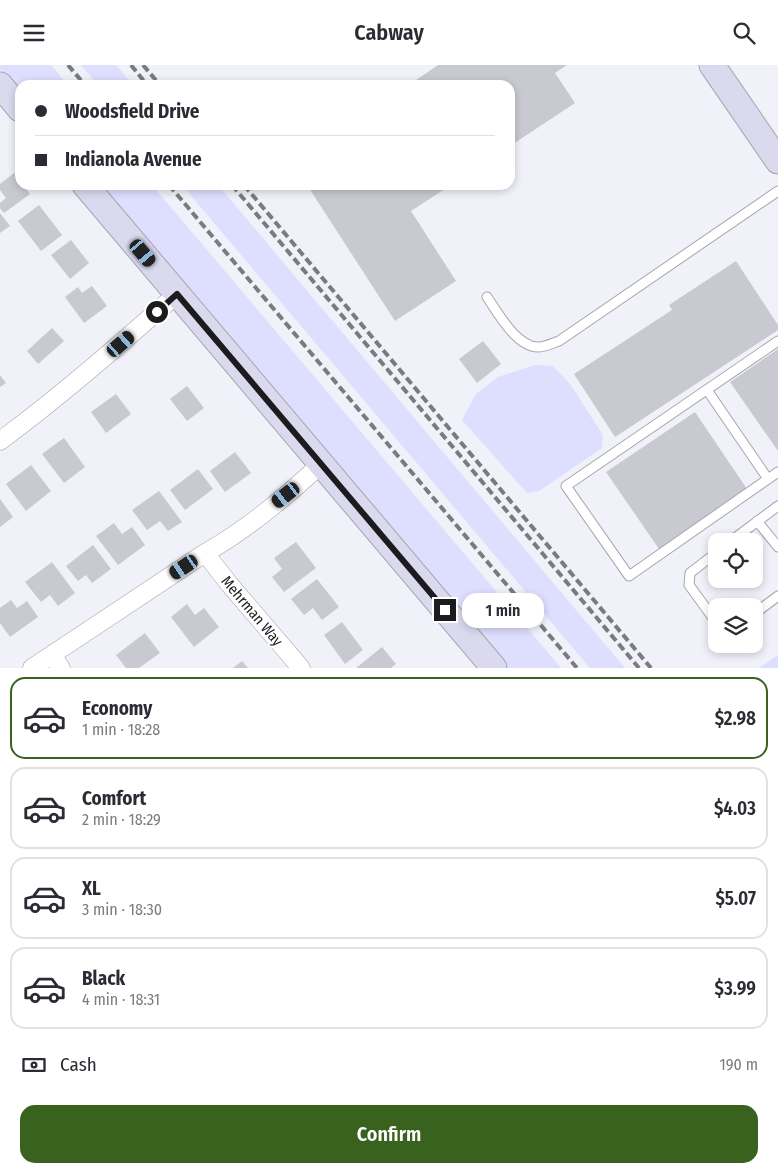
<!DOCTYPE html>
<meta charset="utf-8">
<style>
body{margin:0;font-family:"Fira Sans Condensed",sans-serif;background:#f2f2f3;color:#2b2b33;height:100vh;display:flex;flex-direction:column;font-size:19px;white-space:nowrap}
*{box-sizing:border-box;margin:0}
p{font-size:16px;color:#7c7c81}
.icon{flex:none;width:28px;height:28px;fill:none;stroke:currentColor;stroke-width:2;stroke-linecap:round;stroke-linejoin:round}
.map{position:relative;height:603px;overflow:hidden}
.details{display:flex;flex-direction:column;background:#fff;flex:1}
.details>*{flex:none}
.banner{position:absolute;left:15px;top:15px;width:500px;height:110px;border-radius:15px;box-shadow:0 2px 8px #0003;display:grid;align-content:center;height:110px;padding:0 20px;background:#fff}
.tools{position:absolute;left:708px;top:468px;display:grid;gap:10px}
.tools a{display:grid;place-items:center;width:55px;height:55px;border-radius:10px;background:#fff;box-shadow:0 2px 8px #0003;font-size:25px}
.end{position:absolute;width:22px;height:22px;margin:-11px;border:6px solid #1c1c1e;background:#fff;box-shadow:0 0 0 2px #fff}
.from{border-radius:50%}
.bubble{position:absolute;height:35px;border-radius:15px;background:#fff;box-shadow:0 2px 8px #0003;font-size:16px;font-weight:600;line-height:35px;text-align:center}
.car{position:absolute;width:15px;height:30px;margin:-15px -8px;border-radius:6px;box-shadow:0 0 4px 1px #0007;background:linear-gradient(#222 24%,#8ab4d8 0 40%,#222 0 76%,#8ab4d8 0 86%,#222 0)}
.banner b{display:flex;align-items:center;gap:18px;height:48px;font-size:19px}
.banner b+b{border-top:1px solid #e1e1e2}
.banner i{width:12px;height:12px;background:#2b2b33}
ul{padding:9px 0 0;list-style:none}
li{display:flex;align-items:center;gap:15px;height:82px;margin:0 10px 8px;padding:0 10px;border:2px solid #e1e1e2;border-radius:15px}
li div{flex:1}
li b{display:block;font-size:19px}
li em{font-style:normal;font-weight:600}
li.selected{border-color:#39621f}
li>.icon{width:45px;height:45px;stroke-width:1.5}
.pay{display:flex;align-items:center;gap:12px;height:55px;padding:0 20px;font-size:19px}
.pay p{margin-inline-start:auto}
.cta{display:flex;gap:10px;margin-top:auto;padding:10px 20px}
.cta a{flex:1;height:58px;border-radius:15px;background:#39621f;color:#fff;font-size:20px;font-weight:600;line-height:58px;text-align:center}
header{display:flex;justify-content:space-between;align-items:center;height:65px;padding:0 20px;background:#fff;font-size:22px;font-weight:600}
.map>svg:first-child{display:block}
.green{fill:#dedeff}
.building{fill:#c9c9d1}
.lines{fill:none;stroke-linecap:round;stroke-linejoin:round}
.lane-casing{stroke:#a6a6ae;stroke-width:11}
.street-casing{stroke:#a6a6ae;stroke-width:19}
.secondary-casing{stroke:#a6a6ae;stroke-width:27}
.lane{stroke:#fff;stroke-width:9}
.street{stroke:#fff;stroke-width:18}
.secondary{stroke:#dad9ee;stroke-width:25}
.rail{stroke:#7a7b7f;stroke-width:4;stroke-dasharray:8 4;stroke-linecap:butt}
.route{stroke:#1c1c1e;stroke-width:6}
.labels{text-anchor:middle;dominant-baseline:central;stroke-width:4;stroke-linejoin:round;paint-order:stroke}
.street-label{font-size:15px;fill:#1c1c1e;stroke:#fff}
</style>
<header><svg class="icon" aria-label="menu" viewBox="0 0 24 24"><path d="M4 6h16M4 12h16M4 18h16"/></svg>Cabway<svg class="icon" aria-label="search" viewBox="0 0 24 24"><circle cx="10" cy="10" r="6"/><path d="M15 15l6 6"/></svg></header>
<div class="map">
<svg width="778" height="603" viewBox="0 0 778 603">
<rect width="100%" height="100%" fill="#f0f1f9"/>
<path class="green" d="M0,0h51l17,20h-48v8l-20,-24z
M81,0h35l17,20h-35z
M98,120h54l409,483h-55z
M182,120h36l407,483h-35z
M535,300l18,1 17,18 33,51 -1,13 -63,43 -12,2 -65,-73 14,-26 22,-17z
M778,590v13h-19z"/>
<path class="building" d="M438,0h129l-12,8 20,30 -65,43v-61h-101z
M14,108l6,7v5h3l7,9 -26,19 -4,-5v-5l6,-5 -6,-8v-6z
M307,120h144l-40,26 45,70 -61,40z
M39,140l23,30 -21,16 -23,-30z
M0,148l10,13 -10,7z
M71,175l18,23 -19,16 -19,-24z
M736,196l42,64v5l-163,107 -41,-63 98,-64 -3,-5z
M92,221l15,20 -23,17 -19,-26 13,-10 4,6z
M52,263l12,13 -26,23 -11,-13z
M483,276l18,23 -24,19 -18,-24z
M778,284v102l-48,-69z
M0,310l6,8 -6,4z
M187,321l17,22 -17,13 -17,-22z
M116,329l15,20 -25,19 -15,-21z
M695,347l52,77 -88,60 -53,-77z
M64,373l21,29 -21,16 -22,-29z
M235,387l16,21 -26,19 -15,-21z
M31,400l20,26 -25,20 -20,-27z
M198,404l15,20 -28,21 -15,-20z
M159,426l23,31 -14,9 -8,-10 -13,9 -15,-20z
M0,434l13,18 -13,10z
M114,458l8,11 10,-7 13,18 -27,20 -22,-29z
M296,477l20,26 -32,24 -12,-15 10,-8 -8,-11z
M93,480l18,24 -19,14 -6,-8 -8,6 -12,-15z
M52,497l23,31 -17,13 -8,-11 -9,7 -16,-20z
M317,514l22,28 -17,13 -9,-12 -9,7 -13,-16z
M11,535l6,8 10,-7 11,16 -28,20 -10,-14v-15z
M187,539l8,11 9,-7 15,19 -25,20 -23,-30z
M342,557l21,28 -18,14 -21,-29z
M145,568l15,20 -21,15h-13l-10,-13z
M382,582l14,17 -5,4h-35z
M242,596l6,7h-15z"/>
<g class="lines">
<defs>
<path id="lane" d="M487,232c11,16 30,51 52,50 6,0 14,-4 20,-6l219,-150
M778,276l-212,145 63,90 149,-104
M707,325l61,89
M757,456l21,26
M731,476l47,-35
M716,488l-26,20 -1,12 27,37
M754,549l24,-18"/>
<path id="street" d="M0,376c62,-46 119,-96 177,-147
M205,488l25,32 71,83
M52,590l9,13
M32,603l173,-115c43,-24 81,-56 117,-90"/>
<path id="secondary" d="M712,0l66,96
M0,20l20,24
M85,120l409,483"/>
</defs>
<use href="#lane" class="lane-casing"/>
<use href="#street" class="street-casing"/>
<use href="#secondary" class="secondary-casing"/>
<use href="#lane" class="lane"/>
<use href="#street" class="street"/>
<use href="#secondary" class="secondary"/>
<path class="rail" d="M68,0l17,20
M131,0l16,20
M143,0l17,20
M169,120l408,483
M232,120l407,483
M244,120l407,483"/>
</g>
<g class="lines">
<path class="route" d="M157,247l20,-18 268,316"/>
</g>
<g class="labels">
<g class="street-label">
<text transform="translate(252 546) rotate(50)">Mehrman Way</text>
</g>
</g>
</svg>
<div class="tools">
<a><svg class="icon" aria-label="locate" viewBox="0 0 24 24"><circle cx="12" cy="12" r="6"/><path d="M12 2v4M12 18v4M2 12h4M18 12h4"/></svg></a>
<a><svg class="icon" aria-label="layers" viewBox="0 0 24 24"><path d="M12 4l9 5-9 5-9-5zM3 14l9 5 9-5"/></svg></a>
</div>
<i class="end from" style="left:157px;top:247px"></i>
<i class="end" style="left:445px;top:545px"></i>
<div class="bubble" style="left:462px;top:528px;width:82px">1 min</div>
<i class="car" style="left:143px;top:188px;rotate:140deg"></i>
<i class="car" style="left:121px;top:279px;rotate:49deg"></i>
<i class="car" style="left:286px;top:430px;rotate:232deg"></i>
<i class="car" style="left:184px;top:502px;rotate:236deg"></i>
<div class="banner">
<b><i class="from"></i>Woodsfield Drive</b>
<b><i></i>Indianola Avenue</b>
</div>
</div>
<section class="details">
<ul>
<li class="selected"><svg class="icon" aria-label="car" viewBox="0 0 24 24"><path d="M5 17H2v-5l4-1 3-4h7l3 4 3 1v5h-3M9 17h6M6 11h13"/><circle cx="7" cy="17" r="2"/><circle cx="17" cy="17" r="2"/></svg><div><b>Economy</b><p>1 min · 18:28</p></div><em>$2.98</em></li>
<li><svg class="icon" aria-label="car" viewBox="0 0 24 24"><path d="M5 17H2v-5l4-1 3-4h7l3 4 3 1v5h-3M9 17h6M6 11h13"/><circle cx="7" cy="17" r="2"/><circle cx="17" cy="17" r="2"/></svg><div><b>Comfort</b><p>2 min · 18:29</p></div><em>$4.03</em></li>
<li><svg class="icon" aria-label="car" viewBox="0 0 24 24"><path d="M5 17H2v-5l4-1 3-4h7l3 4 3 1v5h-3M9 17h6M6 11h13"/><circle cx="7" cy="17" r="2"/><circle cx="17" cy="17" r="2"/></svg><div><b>XL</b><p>3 min · 18:30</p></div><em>$5.07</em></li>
<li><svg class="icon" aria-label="car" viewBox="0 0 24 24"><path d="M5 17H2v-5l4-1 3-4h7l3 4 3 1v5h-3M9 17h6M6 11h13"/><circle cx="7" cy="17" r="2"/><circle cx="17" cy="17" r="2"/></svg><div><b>Black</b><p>4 min · 18:31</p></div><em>$3.99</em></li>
</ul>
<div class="pay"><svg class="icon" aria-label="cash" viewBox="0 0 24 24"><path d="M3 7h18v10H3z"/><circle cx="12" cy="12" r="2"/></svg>Cash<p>190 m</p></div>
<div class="cta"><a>Confirm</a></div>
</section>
